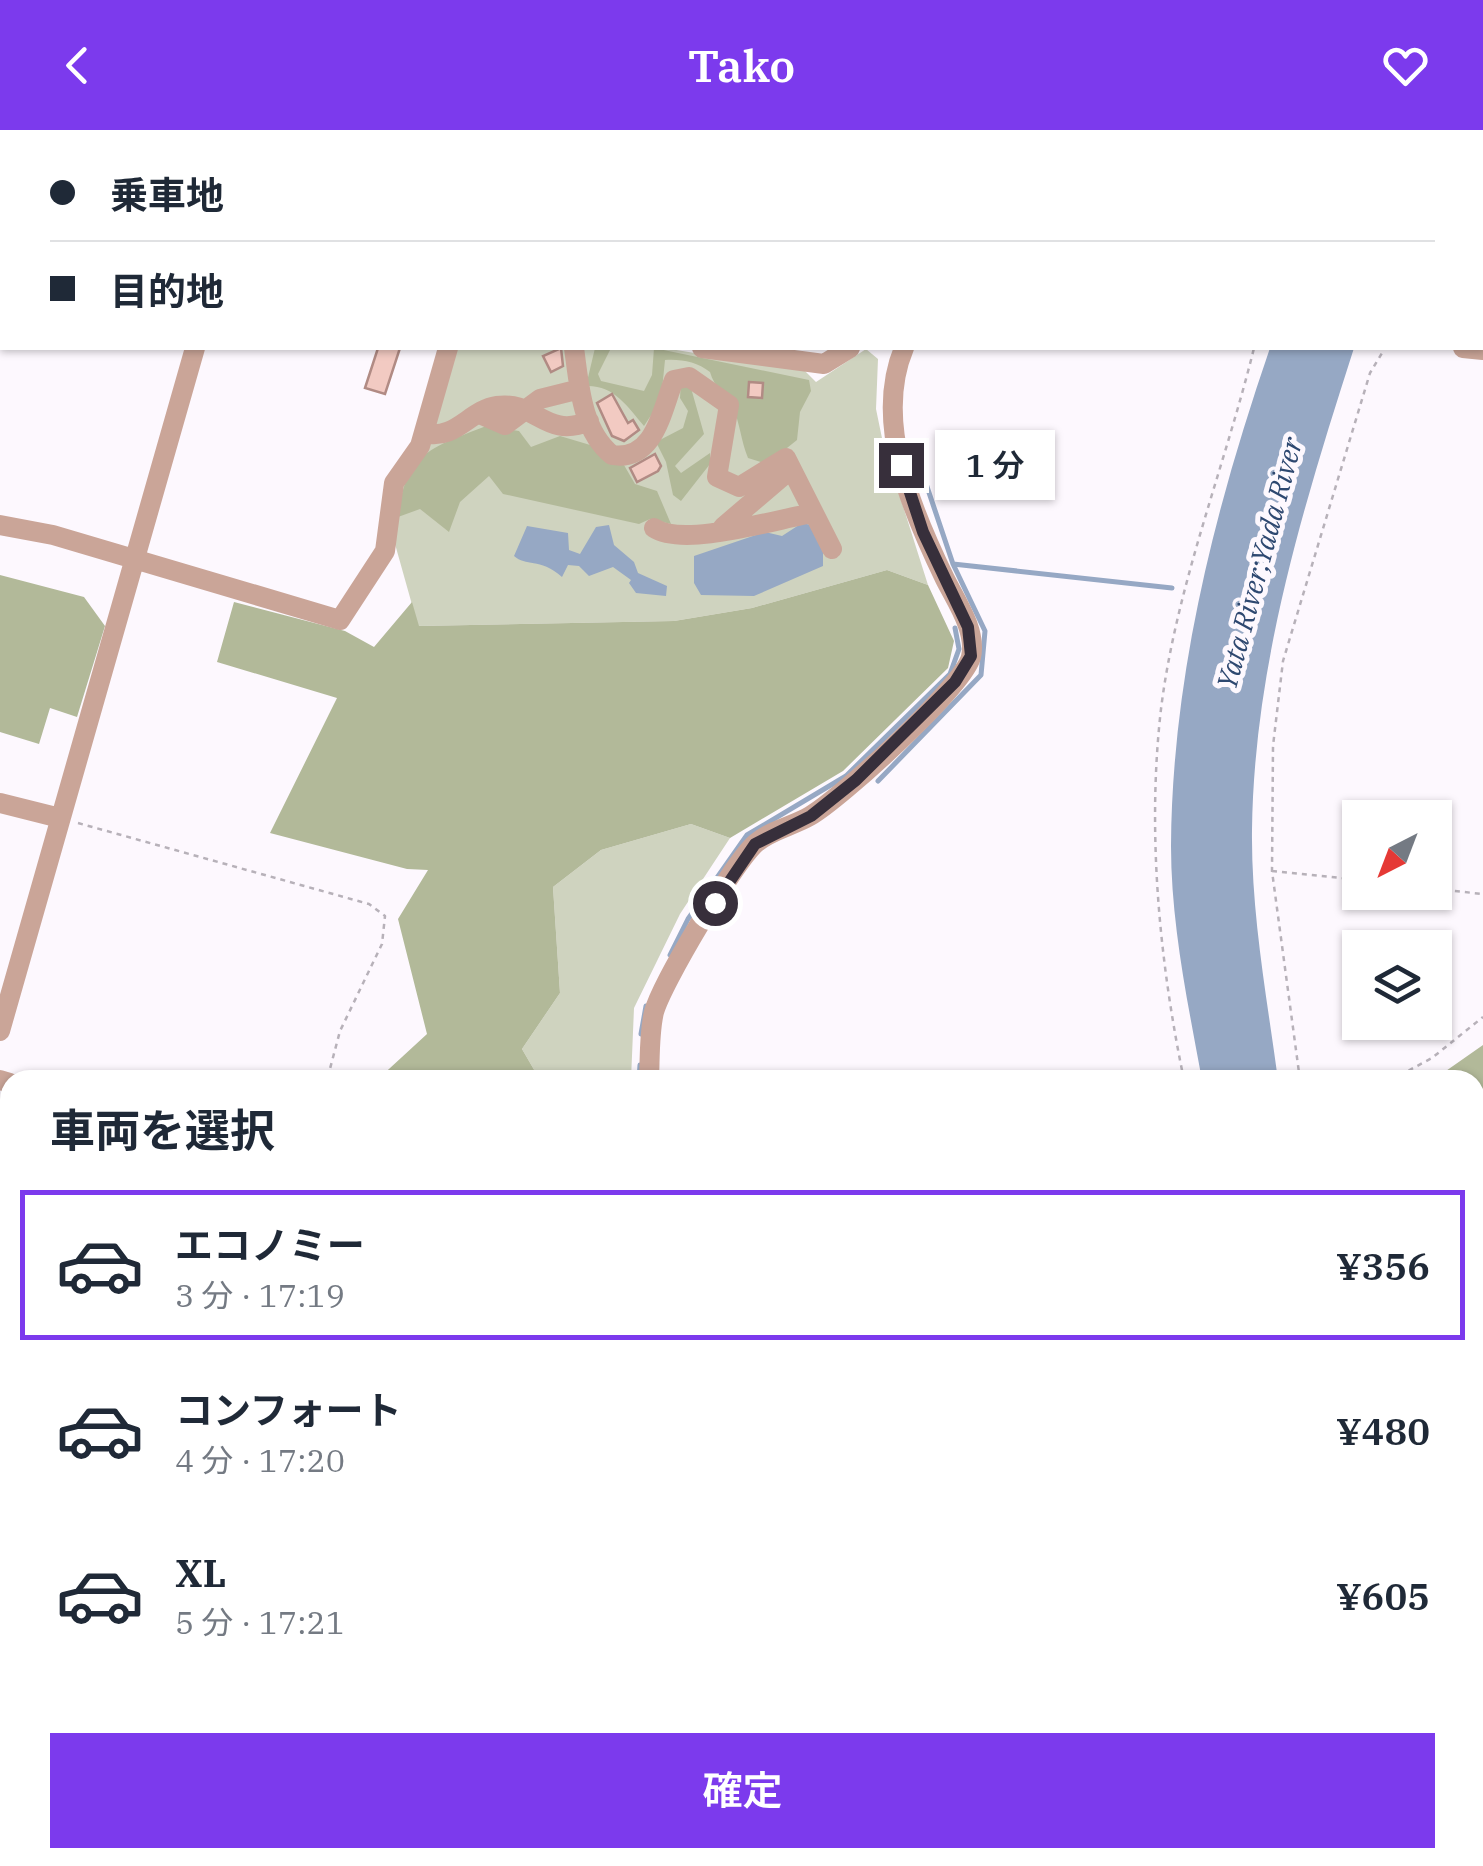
<!DOCTYPE html>
<html lang="ja">
<meta charset="utf-8">
<style>
body{margin:0;font-family:"IBM Plex Serif","Noto Sans JP",serif;background:#f6f6f7;color:#1f2937;height:100vh;display:flex;flex-direction:column;font-size:38px;white-space:nowrap}
*{box-sizing:border-box;margin:0}
p{font-size:32px;color:#747a83}
.icon{flex:none;width:55px;height:55px;fill:none;stroke:currentColor;stroke-width:2;stroke-linecap:round;stroke-linejoin:round}
.map{position:relative;flex:1;overflow:hidden}
.details{position:absolute;left:0px;top:940px;width:1485px;height:798px;display:flex;flex-direction:column;background:#fff;border-radius:30px 30px 0 0;box-shadow:0 2px 8px #0004}
.details>*{flex:none}
.hud{position:absolute;left:0px;top:0px;width:1485px;height:220px;box-shadow:0 2px 8px #0004;display:grid;align-content:center;height:220px;padding:0 50px;background:#fff}
.needle{width:65px;rotate:222deg}
.fabs{position:absolute;left:1342px;top:670px;display:grid;gap:20px}
.fabs a{display:grid;place-items:center;width:110px;height:110px;border-radius:0px;background:#fff;box-shadow:0 2px 8px #0004;font-size:50px}
.end{position:absolute;width:45px;height:45px;margin:-22px;border:12px solid #372f3b;background:#fff;box-shadow:0 0 0 5px #fff}
.from{border-radius:50%}
.bubble{position:absolute;height:70px;border-radius:0px;background:#fff;box-shadow:0 2px 8px #0004;font-size:32px;font-weight:600;line-height:70px;text-align:center}
.hud b{display:flex;align-items:center;gap:35px;height:95px;font-size:38px}
.hud b+b{border-top:2px solid #e0e1e3}
.hud i{width:25px;height:25px;background:#1f2937}
ul{padding:0;list-style:none}
li{display:flex;align-items:center;gap:30px;height:150px;margin:0 20px 15px;padding:0 30px;border:5px solid transparent;border-radius:0px}
li div{flex:1}
li b{display:block;font-size:38px}
li em{font-style:normal;font-weight:600}
li.on{border-color:#7c3aed}
li>.icon{width:90px;height:90px;stroke-width:1.5}
h2{padding:0 50px;font-size:45px;line-height:120px}
.button{display:flex;gap:20px;margin-top:auto;padding:20px 50px}
.button a{flex:1;height:115px;border-radius:0px;background:#7c3aed;color:#fff;font-size:40px;font-weight:600;line-height:115px;text-align:center}
header{display:flex;justify-content:space-between;align-items:center;height:130px;padding:0 50px;background:#7c3aed;color:#fff;font-size:45px;font-weight:600}
.map>svg:first-child{display:block}
.green{fill:#cfd3bf}
.forest{fill:#b2b999}
.water{fill:#96a8c4}
.lines{fill:none;stroke-linecap:round;stroke-linejoin:round}
.stream{stroke:#96a8c4;stroke-width:5}
.building{fill:#f2cac2;stroke:#b18b84;stroke-width:2.5}
.path{stroke:#b7b1b9;stroke-width:2.5;stroke-dasharray:5 5;stroke-linecap:butt}
.minor{stroke:#caa598;stroke-width:20}
.route{stroke:#372f3b;stroke-width:12}
.labels{text-anchor:middle;dominant-baseline:central;stroke-width:10;stroke-linejoin:round;paint-order:stroke}
.water-label{font-size:28px;font-style:italic;fill:#2e4870;stroke:#fdf8fe}
</style>
<header><svg class="icon" aria-label="back" viewBox="0 0 24 24"><path d="M15 5l-7 7 7 7"/></svg>Tako<svg class="icon" aria-label="heart" viewBox="0 0 24 24"><path d="M12 20l-8-8c-3-5 5-10 8-4 3-6 11-1 8 4z"/></svg></header>
<div class="map">
<svg width="1483" height="1736" viewBox="0 0 1483 1736">
<rect width="100%" height="100%" fill="#fdf8fe"/>
<path class="green" d="M554,0h313l-314,2z
M455,218h209l141,23 11,11 50,-33 12,10 -2,50 7,34 45,142 -41,-15 -135,38 -78,13 -256,5 -23,-82 7,-61z
M691,694l39,14 -50,76 -46,94 -3,72h-91l-18,-31 38,-56 -7,-106 48,-37z
M1475,1129l8,6v154l-8,-1z"/>
<path class="forest" d="M0,0h154l-152,2 -2,103z
M867,0h202l-208,2z
M595,218h16l-13,26 3,7 43,10 8,-16 2,-27 155,32 2,11 -11,21 -3,28 -30,24 -19,-6c-7,-17 -8,-35 -15,-50 -6,-14 -19,-20 -23,-36 -13,-10 -28,-13 -45,-12l-4,40 -17,26c-17,-20 -30,-41 -58,-40z
M681,251l10,7 13,46 -29,32 6,7 29,-20v11l-29,37 -8,-6 -7,-33 -10,-20 27,-14 5,-17 -8,-13z
M486,296l33,5 12,16 29,-11 57,17 18,31 22,7 14,33 -21,-5 -11,5 -136,-30 -14,-18 -29,26 -11,30 -29,-23 -22,8c8,-65 33,-69 88,-91z
M887,440l41,15 26,56 -6,27 -105,103 -113,67 -39,-14 -90,26 -48,37 7,106 -38,56 18,31h-163l50,-46 -29,-115 30,-49 -21,-1 -137,-36 67,-135 -120,-36 17,-60 111,29 29,16 38,-45 7,24 255,-5 78,-13z
M0,445l84,22 21,29 -28,91 -27,-9 -11,36 -39,-12z
M1483,915v214l-8,-6v-173h-42z
M390,1728h214l3,8h-212z"/>
<path class="water" d="M1270,218h84c-50,156 -100,316 -102,482 -1,83 15,168 26,250h-76c-14,-76 -31,-156 -31,-234 1,-170 44,-338 99,-498z
M802,393l9,2 12,27v14l-69,30 -53,-1 -7,-12v-27l71,-24 17,4z
M609,395l5,20 20,17 4,11 29,13 -1,10 -30,-3 -7,-10 2,-3 -18,-13 -24,9 -10,-10 -11,-1 -6,12c-23,-20 -36,-10 -48,-21l13,-30 41,7 1,17 11,4 16,-27z
M1475,1530l8,17v169l-8,-22z"/>
<g class="lines">
<path class="stream" d="M1089,2l2,-2
M1121,2l3,-2
M953,434l219,24
M878,651l103,-106 4,-44 -32,-67 -40,-119
M670,825l18,-36 59,-84 99,-59 104,-102 9,-25 -4,-21
M641,904l5,-28
M669,946l36,4
M639,950l1,-15"/>
</g>
<path class="building" d="M378,218h22l-15,46 -20,-6z
M561,218l2,18 -12,6 -8,-16z
M749,252l14,1 -1,15 -14,-1z
M612,264l16,29 5,-3 6,10 -15,11 -12,-5 -15,-33z
M655,324l6,12 -3,5 -21,11 -7,-14z"/>
<g class="lines">
<path class="path" d="M971,2l1,-2
M1322,2l1,-2
M1443,2v-2
M78,693l291,81 16,12 -3,28 -42,87 -13,49
M1272,741l88,9
M1435,759l48,5
M1184,950c-25,-120 -37,-250 -23,-371 15,-122 64,-243 93,-361
M1300,950l-28,-209 1,-125 10,-85 87,-288 15,-25
M1391,950l41,-22 51,-41
M0,1199l10,-2
M1475,1490l8,17
M0,1682l10,-3
M218,1728v8"/>
<path class="minor" d="M198,0l5,2
M655,0l4,2
M260,2l2,-2
M542,2l1,-2
M631,2l1,-2
M1102,2l3,-2
M574,218c5,35 7,82 38,107 43,7 50,-46 62,-75l15,-3 40,28 -12,72 22,10 47,-29 46,91
M702,218l122,16 26,-16
M1463,218l20,2
M480,284l25,11 35,-26 40,-10
M424,303c32,8 45,-23 73,-27 38,-6 49,34 92,15
M0,395l53,10 287,85 45,-69 9,-68 26,-37 28,-98
M723,397l67,-57
M654,398c30,20 123,-9 159,-15
M0,673l60,15
M0,901l195,-683
M0,950l10,3
M649,950c1,-22 0,-47 5,-68 8,-29 80,-150 102,-169 15,-13 37,-17 54,-27 30,-17 153,-129 161,-159 6,-26 -15,-56 -26,-78 -33,-68 -72,-157 -41,-231
M1475,1311l8,1
M1475,1352l8,2
M598,1728l52,8
M697,1728l2,8
M1462,1728l3,8
M524,1736l14,-8"/>
</g>
<g class="lines">
<path class="route" d="M715,773l40,-59 56,-28 45,-36 99,-98 16,-26 -3,-29 -45,-95 -22,-67"/>
</g>
<g class="labels">
<g class="water-label">
<text transform="translate(1259 433) rotate(-75)">Yata River;Yada River</text>
</g>
</g>
</svg>
<div class="fabs">
<a><svg class="needle" viewBox="-14 -14 28 28"><path d="M0-13l5 13h-10z" fill="#e53935"/><path d="M0 13l5-13h-10z" fill="#747a83"/></svg></a>
<a><svg class="icon" aria-label="layers" viewBox="0 0 24 24"><path d="M12 4l9 5-9 5-9-5zM3 14l9 5 9-5"/></svg></a>
</div>
<i class="end from" style="left:715px;top:773px"></i>
<i class="end" style="left:901px;top:335px"></i>
<div class="bubble" style="left:935px;top:300px;width:120px">1 分</div>
<div class="hud">
<b><i class="from"></i>乗車地</b>
<b><i></i>目的地</b>
</div>
<section class="details">
<h2>車両を選択</h2>
<ul>
<li class="on"><svg class="icon" aria-label="car" viewBox="0 0 24 24"><path d="M5 17H2v-5l4-1 3-4h7l3 4 3 1v5h-3M9 17h6M6 11h13"/><circle cx="7" cy="17" r="2"/><circle cx="17" cy="17" r="2"/></svg><div><b>エコノミー</b><p>3 分 · 17:19</p></div><em>¥356</em></li>
<li><svg class="icon" aria-label="car" viewBox="0 0 24 24"><path d="M5 17H2v-5l4-1 3-4h7l3 4 3 1v5h-3M9 17h6M6 11h13"/><circle cx="7" cy="17" r="2"/><circle cx="17" cy="17" r="2"/></svg><div><b>コンフォート</b><p>4 分 · 17:20</p></div><em>¥480</em></li>
<li><svg class="icon" aria-label="car" viewBox="0 0 24 24"><path d="M5 17H2v-5l4-1 3-4h7l3 4 3 1v5h-3M9 17h6M6 11h13"/><circle cx="7" cy="17" r="2"/><circle cx="17" cy="17" r="2"/></svg><div><b>XL</b><p>5 分 · 17:21</p></div><em>¥605</em></li>
</ul>
<div class="button"><a>確定</a></div>
</section>
</div>
